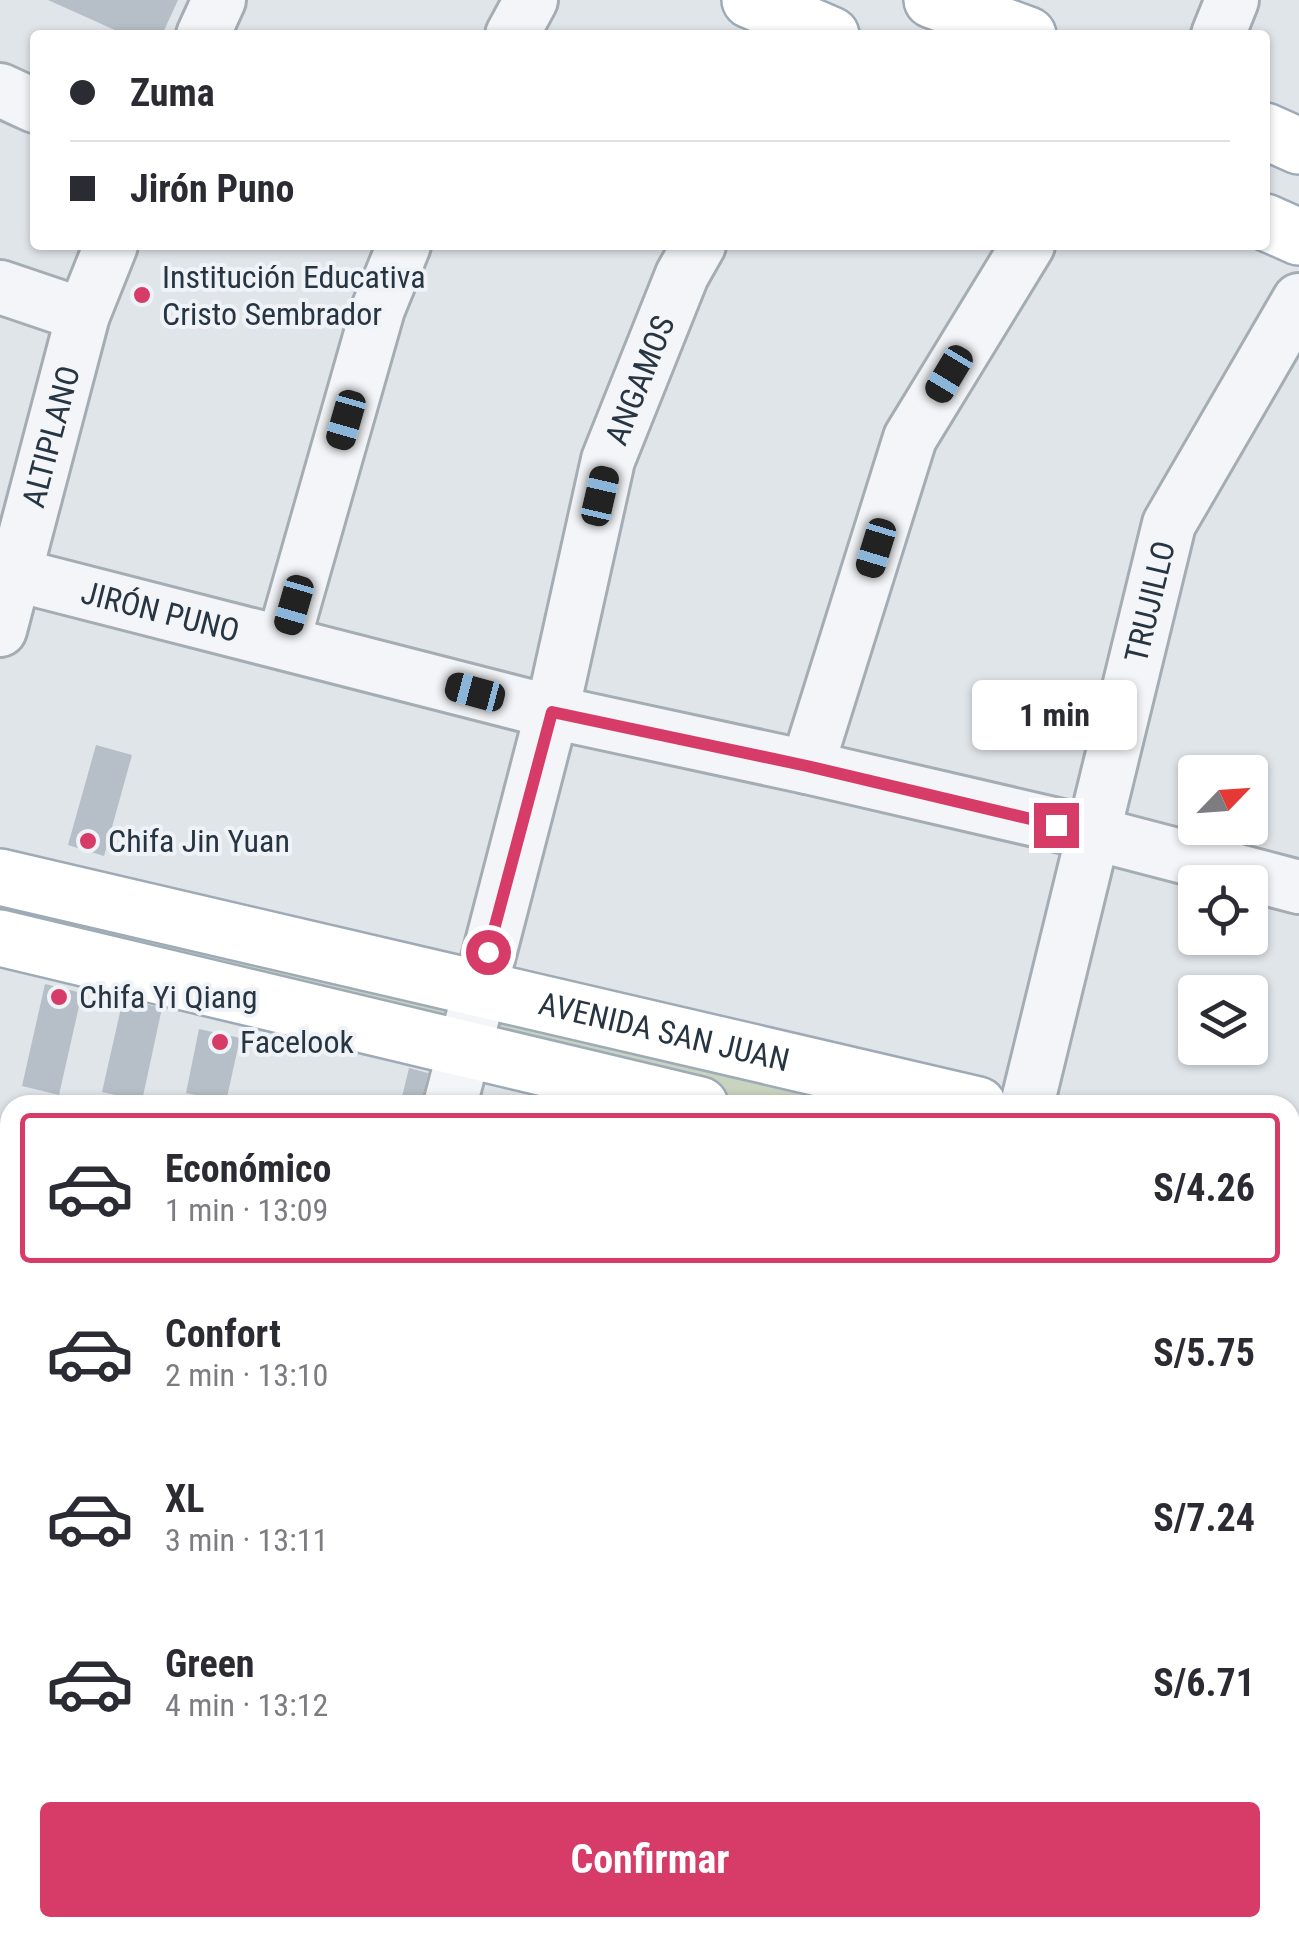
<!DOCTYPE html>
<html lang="es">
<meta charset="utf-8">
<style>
body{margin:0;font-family:"Roboto Condensed",sans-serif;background:#f7f7f7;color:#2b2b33;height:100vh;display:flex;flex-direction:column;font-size:38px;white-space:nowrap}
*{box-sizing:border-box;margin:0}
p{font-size:32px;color:#7c7c81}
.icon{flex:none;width:55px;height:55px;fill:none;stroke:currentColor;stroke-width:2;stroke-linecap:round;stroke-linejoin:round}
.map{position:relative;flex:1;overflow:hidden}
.sheet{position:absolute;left:0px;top:1095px;width:1300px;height:842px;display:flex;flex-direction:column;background:#fff;border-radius:30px 30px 0 0;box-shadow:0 2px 8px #0004}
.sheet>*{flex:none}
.banner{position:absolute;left:30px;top:30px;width:1240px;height:220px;border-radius:10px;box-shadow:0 2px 8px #0004;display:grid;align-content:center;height:220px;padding:0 40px;background:#fff}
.needle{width:65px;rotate:65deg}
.controls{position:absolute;left:1178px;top:755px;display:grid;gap:20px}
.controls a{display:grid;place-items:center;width:90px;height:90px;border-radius:10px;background:#fff;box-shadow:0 2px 8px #0004;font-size:50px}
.end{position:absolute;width:45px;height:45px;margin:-22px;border:12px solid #d73c68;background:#fff;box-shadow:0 0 0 5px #fff}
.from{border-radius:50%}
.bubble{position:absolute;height:70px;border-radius:10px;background:#fff;box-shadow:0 2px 8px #0004;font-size:32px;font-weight:700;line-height:70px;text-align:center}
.car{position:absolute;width:30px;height:60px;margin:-30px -15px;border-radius:12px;box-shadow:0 0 8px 2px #0007;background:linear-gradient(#222 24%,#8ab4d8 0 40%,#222 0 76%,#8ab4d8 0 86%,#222 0)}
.banner b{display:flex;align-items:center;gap:35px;height:95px;font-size:38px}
.banner b+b{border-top:2px solid #e1e1e2}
.banner i{width:25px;height:25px;background:#2b2b33}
ul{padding:18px 0 0;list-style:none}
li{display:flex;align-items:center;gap:30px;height:150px;margin:0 20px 15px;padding:0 20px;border:5px solid transparent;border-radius:10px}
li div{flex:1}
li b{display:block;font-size:38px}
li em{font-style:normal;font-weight:700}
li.current{border-color:#d73c68}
li>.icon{width:90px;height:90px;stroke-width:1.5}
.action{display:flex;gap:20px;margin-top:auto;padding:20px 40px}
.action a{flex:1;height:115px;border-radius:10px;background:#d73c68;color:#fff;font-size:40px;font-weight:700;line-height:115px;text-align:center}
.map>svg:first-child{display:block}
.green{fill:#c8d4c0}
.building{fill:#b6bfc7}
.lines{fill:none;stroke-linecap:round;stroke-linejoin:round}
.minor-casing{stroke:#a5adb4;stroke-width:58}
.major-casing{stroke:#9eabb6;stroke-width:60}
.minor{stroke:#f3f5f8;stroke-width:52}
.major{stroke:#fff;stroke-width:55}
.route{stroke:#d73c68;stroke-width:12}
.poi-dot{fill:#d73c68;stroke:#eff3f7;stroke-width:4}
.labels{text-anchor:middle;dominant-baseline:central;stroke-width:8;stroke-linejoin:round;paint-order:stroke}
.poi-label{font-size:32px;fill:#273542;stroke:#eff3f7;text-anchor:start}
.street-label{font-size:32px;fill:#273542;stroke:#eff3f7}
</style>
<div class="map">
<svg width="1299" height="1936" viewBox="0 0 1299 1936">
<rect width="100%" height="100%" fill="#e0e5ea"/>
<path class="green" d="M0,894l456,109 1,30 -457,-104z
M499,1012l425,93h-155l-274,-62 -3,-9z
M1299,1805v131h-71l4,-8h58v-106z"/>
<path class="building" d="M48,0h130l-16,35h-36z
M96,745l36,10 -28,101 -36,-11z
M45,984l37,9 -23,102 -37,-9z
M123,999l39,9 -20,93 -40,-9z
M199,1029l41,9 -14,64 -40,-9z
M409,1068l19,5 -7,32h-21z
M305,1928h460l4,2 -3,6h-448z"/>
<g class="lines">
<defs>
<g id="minor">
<path d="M203,35l16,-35"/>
<path d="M512,35l19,-35"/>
<path d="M1218,35l14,-35"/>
<path d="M0,90l35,16"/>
<path d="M0,287l83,28"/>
<path id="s1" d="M13,574l539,138 255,55 285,66 207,54"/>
<path id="s2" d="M0,630l83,-315 28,-70"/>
<path d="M283,642l95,-333 26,-64"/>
<path d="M807,767l103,-329 118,-193"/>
<path id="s3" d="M450,1105l102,-393 56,-252 74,-185 17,-30"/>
<path id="s4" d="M1027,1105l142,-581 130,-224"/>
<path d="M0,1227l10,2"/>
<path d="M0,1429l10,2"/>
<path d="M1290,1540l9,2"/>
<path d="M0,1566l10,7"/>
<path d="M0,1745l10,7"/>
<path d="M0,1795l10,7"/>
<path d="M204,1928l13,8"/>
<path d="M278,1928l13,8"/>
<path d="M801,1936l6,-8"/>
<path d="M1105,1936l5,-8"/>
</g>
<g id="major">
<path d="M750,0l81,35"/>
<path d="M932,0l96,35"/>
<path d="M1265,131l34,15"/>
<path d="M1265,222l34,15"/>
<path id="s5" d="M0,877l978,228"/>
<path d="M0,938l700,167"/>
<path d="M1290,1180l9,2"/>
<path d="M1290,1247l9,2"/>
</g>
</defs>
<use href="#minor" class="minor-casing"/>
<use href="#major" class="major-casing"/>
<use href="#minor" class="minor"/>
<use href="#major" class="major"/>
</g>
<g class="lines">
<path class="route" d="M488,952l64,-240 255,54 249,59"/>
</g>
<g class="poi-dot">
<circle cx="142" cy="295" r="10"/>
<circle cx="88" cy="841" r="10"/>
<circle cx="59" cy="997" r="10"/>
<circle cx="220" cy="1042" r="10"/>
</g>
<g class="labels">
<g class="poi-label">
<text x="162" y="277">Institución Educativa<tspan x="162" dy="37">Cristo Sembrador</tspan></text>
<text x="108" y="841">Chifa Jin Yuan</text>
<text x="79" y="997">Chifa Yi Qiang</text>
<text x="240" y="1042">Facelook</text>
</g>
<g class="street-label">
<text stroke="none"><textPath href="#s3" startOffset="750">ANGAMOS</textPath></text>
<text stroke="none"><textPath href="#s2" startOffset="200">ALTIPLANO</textPath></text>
<text stroke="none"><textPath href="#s4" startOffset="518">TRUJILLO</textPath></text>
<text stroke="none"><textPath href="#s1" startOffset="152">JIRÓN PUNO</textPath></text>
<text stroke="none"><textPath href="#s5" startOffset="682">AVENIDA SAN JUAN</textPath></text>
</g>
</g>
</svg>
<div class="controls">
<a><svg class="needle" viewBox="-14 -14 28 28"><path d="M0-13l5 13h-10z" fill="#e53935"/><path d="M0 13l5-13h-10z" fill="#7c7c81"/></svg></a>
<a><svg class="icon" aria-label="locate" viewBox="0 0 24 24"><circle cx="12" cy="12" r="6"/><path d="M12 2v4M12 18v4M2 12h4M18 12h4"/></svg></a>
<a><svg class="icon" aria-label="layers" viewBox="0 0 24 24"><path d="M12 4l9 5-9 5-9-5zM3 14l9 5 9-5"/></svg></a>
</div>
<i class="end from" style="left:488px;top:952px"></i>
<i class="end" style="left:1056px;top:825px"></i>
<div class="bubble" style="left:972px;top:680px;width:165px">1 min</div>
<i class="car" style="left:949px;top:374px;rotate:211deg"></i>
<i class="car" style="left:346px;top:420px;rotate:196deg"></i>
<i class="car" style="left:600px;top:496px;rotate:13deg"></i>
<i class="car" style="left:876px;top:548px;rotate:197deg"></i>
<i class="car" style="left:294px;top:605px;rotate:196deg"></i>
<i class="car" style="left:475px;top:692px;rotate:285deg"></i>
<div class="banner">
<b><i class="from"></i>Zuma</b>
<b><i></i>Jirón Puno</b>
</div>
<section class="sheet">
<ul>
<li class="current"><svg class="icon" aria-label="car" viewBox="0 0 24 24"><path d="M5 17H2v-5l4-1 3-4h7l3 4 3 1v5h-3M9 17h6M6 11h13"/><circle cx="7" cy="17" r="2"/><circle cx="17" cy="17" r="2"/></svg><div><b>Económico</b><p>1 min · 13:09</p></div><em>S/4.26</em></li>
<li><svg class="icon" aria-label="car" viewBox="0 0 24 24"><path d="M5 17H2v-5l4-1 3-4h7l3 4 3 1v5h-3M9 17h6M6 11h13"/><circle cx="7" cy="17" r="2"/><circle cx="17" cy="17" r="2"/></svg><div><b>Confort</b><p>2 min · 13:10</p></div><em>S/5.75</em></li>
<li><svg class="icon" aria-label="car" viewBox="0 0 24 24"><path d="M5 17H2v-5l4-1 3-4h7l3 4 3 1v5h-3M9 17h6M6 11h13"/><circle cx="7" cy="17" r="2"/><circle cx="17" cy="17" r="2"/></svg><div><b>XL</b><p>3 min · 13:11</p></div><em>S/7.24</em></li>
<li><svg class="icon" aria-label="car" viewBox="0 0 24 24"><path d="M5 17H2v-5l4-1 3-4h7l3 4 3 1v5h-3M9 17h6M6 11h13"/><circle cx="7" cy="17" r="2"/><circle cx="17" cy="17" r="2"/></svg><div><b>Green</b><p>4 min · 13:12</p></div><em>S/6.71</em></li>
</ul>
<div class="action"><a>Confirmar</a></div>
</section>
</div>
